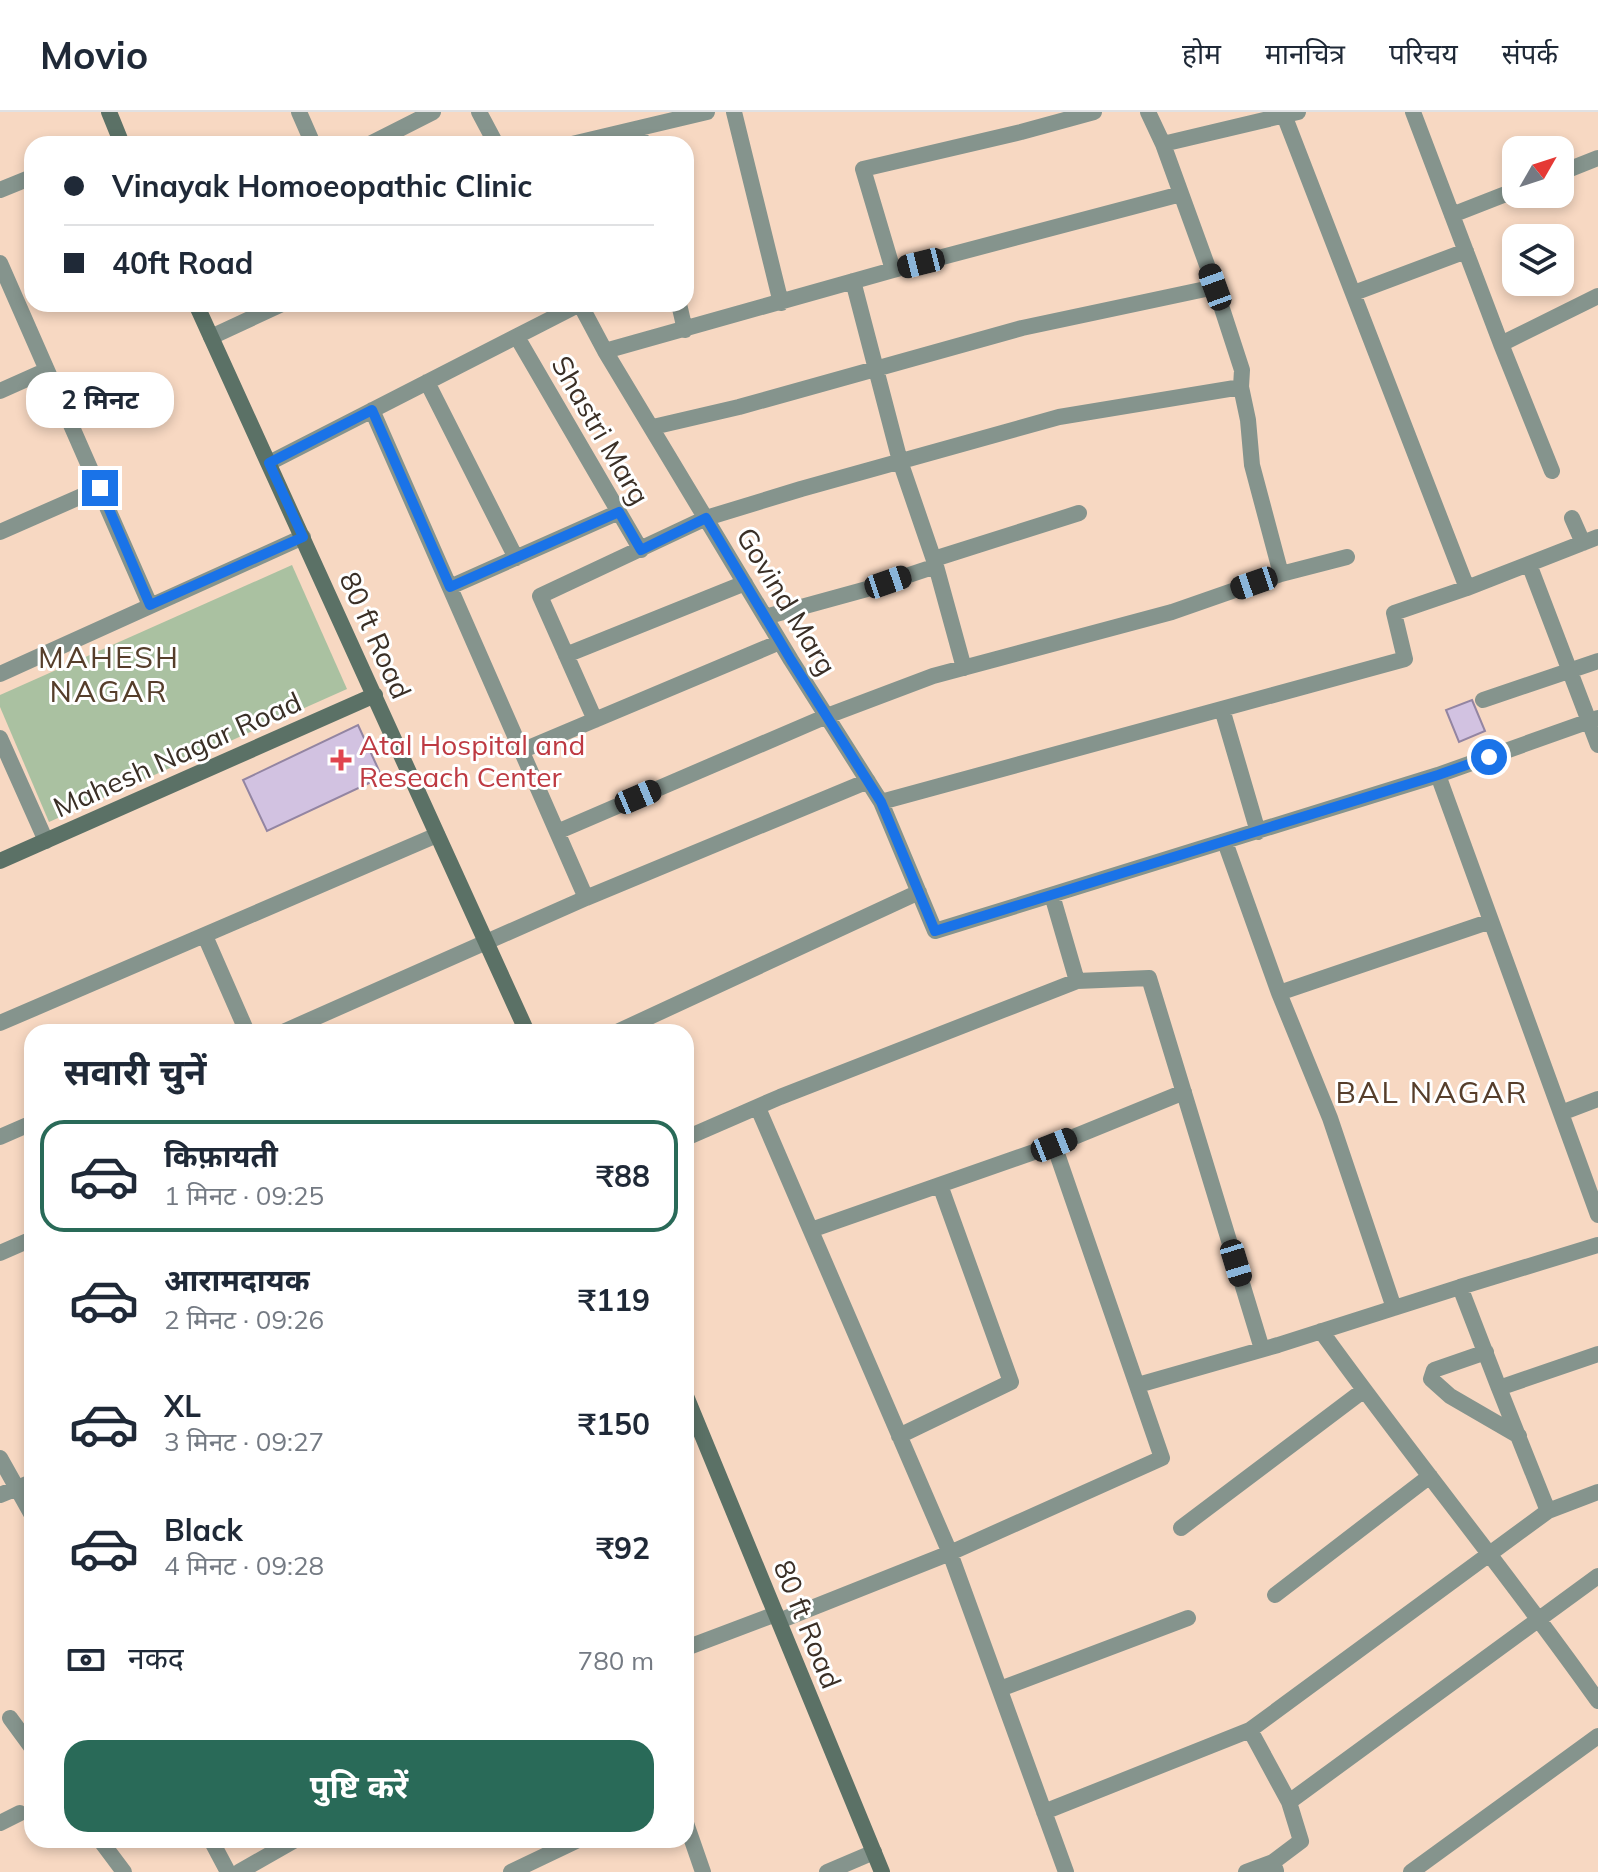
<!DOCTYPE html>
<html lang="hi">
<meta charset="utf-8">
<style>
body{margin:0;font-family:Mulish,"Noto Sans Devanagari",sans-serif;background:#f2f2f3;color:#1f2937;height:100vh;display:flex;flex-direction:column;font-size:30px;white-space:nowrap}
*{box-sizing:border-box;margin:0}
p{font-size:26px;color:#747a83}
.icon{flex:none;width:44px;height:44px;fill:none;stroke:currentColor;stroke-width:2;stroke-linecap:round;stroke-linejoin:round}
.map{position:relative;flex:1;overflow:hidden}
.panel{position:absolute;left:24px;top:912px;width:670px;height:824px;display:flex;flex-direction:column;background:#fff;border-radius:24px;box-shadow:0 4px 12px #0003}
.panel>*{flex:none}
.top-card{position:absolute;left:24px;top:24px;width:670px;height:176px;border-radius:24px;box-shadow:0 4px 12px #0003;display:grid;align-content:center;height:176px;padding:0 40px;background:#fff}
.needle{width:52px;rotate:51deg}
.controls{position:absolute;left:1502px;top:24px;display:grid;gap:16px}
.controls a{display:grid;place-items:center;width:72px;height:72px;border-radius:16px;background:#fff;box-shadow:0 4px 12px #0003;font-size:40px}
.end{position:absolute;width:36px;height:36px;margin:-18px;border:10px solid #1a73e8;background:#fff;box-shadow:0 0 0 4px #fff}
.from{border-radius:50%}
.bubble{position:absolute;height:56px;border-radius:24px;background:#fff;box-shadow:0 4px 12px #0003;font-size:26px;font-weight:700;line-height:56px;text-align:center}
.car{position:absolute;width:24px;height:48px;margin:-24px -12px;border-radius:10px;box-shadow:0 0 6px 2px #0007;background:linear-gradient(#222 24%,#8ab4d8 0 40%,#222 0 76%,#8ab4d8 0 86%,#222 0)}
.top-card b{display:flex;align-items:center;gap:28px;height:76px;font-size:30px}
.top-card b+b{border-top:2px solid #e0e1e3}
.top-card i{width:20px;height:20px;background:#1f2937}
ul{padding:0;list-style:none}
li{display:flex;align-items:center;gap:24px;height:112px;margin:0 16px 12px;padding:0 24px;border:4px solid transparent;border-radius:24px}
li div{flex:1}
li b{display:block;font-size:30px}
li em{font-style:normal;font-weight:700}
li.current{border-color:#296a58}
li>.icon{width:72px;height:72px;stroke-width:1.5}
h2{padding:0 40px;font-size:36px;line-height:96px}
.pay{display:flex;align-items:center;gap:20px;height:88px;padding:0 40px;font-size:30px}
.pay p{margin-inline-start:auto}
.primary-button{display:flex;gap:16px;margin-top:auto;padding:16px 40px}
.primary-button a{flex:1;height:92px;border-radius:24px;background:#296a58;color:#fff;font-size:32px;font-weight:700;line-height:92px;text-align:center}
header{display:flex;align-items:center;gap:48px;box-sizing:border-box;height:112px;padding:0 40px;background:#fff;border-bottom:2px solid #e0e1e3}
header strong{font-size:38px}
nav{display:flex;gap:44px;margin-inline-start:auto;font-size:28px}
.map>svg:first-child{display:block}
.green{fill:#aac1a1}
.building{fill:#d2c2e1;stroke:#9385a2;stroke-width:2}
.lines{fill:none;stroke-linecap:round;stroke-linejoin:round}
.street{stroke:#85948d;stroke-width:16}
.secondary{stroke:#5b7166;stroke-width:16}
.route{stroke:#1a73e8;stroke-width:10}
.health-dot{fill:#e0444e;stroke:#fff;stroke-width:3}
.labels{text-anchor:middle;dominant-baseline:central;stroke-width:6;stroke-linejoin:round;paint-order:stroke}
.street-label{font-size:28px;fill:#3a2f26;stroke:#fff}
.health-label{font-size:28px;fill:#be3a42;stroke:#fff;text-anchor:start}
.neighbourhood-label{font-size:30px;letter-spacing:2px;fill:#563e2b;stroke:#fff}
</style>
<header>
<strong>Movio</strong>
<nav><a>होम</a><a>मानचित्र</a><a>परिचय</a><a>संपर्क</a></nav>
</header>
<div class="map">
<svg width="1598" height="1760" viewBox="0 0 1598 1760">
<rect width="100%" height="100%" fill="#f7d8c2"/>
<path class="green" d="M292,453l55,124 -298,133 -49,-115v-12z"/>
<path class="building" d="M1472,588l13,31 -26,11 -13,-32z
M358,613l24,52 -115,54 -24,-51z"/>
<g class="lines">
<path class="street" d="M299,0l14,32
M479,0l17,32
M734,0l47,191
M1148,0l15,32 135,-32
M1413,0l88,232 97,-48
M1284,3l183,473 131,-51
M639,16l3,16
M370,32l63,-32
M572,32l135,-32
M1163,32l52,143 27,83 -1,17 7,33 4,45 29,109 66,-17
M1560,61l38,-15
M0,78l32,-13
M1452,103l64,-25
M0,151l150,342
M893,158l-30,-101 158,-37 73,-20
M1354,181l112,-42
M580,192l25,47 186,309 90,142 54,129 503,-156 160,-57
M679,192l6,26
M211,225l71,-33
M517,225l124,213
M1501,232l51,127
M605,239l288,-81 288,-76
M427,270l89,176
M0,279l47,-21
M372,298l214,488
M653,315l86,-20 283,-79 193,-41
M269,351l311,-159
M1572,406l11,25
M0,420l100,-44
M934,447l145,-46
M1529,452l69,181
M936,454l28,102
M450,475l169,-75
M765,505l102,-28 69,-23 -36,-105 -47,-180
M566,543l179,-72
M0,562l303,-137
M1483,588l115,-39
M1222,597l36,123
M595,608l-55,-124 166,-78 95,-29 258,-72 182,-30
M0,626l46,103
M521,639l259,-109
M1438,663l160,440
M881,690l524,-143 -11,-46 73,-25
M557,720l270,-116 106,-40 239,-64 109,-38
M1225,730l54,151 212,-72
M1052,783l25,86
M205,824l42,96
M1279,881l51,125 64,190
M0,911l437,-188
M283,920l303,-134 282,-117
M617,920l302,-140
M758,996l192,445 116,319
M1561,1001l37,-14
M0,1025l32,-14
M686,1026l94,-41 297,-116 72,-3 113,371
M811,1118l243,-85 130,-53
M1598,1133l-138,42 39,101 99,-34
M0,1141l32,-14
M1321,1219c90,125 188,244 277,370
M1486,1240l-52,18 -3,9 19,17 69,40
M1138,1273l140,-40 182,-58
M1499,1276l49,123 50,-19
M899,1324l112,-54 -71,-197
M0,1346l32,57
M0,1383l32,-13
M1181,1416l183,-138
M1275,1483l155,-119
M779,1509l171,-68 212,-95 -108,-313
M686,1536l90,-34
M1000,1577l188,-71
M10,1606l22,30
M1250,1618l39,72 309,-226
M1044,1700l206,-82 298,-219
M0,1711l20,-10
M686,1711l17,49
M100,1728l24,32
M211,1728l17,32
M1273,1750l28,-21 -12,-39
M239,1760l56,-32
M511,1760l67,-32
M827,1760l47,-20
M1246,1760l27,-10 3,9
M1411,1760l187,-136"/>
<path class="secondary" d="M109,0l13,32
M196,192l331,728
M0,749l375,-166
M686,1284l196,476"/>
</g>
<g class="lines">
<path class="route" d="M100,376l50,117 153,-68 -34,-74 103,-53 78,177 169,-75 22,38 65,-32 85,142 90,142 54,129 503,-156 51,-18"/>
</g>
<path class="health-dot" d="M337 636h8v8h8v8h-8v8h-8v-8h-8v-8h8z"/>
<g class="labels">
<g class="street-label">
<text transform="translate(601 318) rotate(60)">Shastri Marg</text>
<text transform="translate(787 489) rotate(59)">Govind Marg</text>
<text transform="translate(376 523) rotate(66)">80 ft Road</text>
<text transform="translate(177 642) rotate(-24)">Mahesh Nagar Road</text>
<text transform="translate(808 1512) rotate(68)">80 ft Road</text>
</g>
<g class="health-label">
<text x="359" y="632">Atal Hospital and<tspan x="359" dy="32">Reseach Center</tspan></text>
</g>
<g class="neighbourhood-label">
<text x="109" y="545">MAHESH<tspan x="109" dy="34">NAGAR</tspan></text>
<text x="1432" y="980">BAL NAGAR</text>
</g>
</g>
</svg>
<div class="controls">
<a><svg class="needle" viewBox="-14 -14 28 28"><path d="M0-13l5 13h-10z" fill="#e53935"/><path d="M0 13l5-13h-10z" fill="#747a83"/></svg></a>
<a><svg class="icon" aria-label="layers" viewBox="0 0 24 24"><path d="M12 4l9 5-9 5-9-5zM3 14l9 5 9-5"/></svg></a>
</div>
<i class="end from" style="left:1489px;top:645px"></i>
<i class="end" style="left:100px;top:376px"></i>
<div class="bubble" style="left:26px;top:260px;width:148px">2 मिनट</div>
<i class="car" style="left:921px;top:151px;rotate:256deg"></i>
<i class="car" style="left:1215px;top:175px;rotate:340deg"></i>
<i class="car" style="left:888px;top:470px;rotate:71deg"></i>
<i class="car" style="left:1254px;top:471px;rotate:251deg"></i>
<i class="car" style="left:638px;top:685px;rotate:67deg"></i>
<i class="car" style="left:1054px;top:1033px;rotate:68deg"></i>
<i class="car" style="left:1236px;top:1151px;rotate:163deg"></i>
<div class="top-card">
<b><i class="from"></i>Vinayak Homoeopathic Clinic</b>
<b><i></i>40ft Road</b>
</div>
<section class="panel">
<h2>सवारी चुनें</h2>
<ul>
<li class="current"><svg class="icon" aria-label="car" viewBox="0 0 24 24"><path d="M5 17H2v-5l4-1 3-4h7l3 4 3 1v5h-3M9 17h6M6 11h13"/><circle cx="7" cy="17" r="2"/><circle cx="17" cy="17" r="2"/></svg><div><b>किफ़ायती</b><p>1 मिनट · 09:25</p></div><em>₹88</em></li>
<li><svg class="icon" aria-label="car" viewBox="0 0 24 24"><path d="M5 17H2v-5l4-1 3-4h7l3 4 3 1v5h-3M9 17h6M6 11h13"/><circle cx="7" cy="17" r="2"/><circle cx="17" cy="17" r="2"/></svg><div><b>आरामदायक</b><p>2 मिनट · 09:26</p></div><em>₹119</em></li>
<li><svg class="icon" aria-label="car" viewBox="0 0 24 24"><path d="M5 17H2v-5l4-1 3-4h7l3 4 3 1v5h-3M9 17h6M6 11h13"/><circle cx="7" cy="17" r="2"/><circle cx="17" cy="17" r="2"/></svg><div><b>XL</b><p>3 मिनट · 09:27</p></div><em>₹150</em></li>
<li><svg class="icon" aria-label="car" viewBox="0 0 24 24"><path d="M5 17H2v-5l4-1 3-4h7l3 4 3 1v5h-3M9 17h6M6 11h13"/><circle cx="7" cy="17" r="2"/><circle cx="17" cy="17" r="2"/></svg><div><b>Black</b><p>4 मिनट · 09:28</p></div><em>₹92</em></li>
</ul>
<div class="pay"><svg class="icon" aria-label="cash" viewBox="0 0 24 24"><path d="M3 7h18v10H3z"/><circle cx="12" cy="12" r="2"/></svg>नकद<p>780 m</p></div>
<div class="primary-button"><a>पुष्टि करें</a></div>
</section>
</div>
